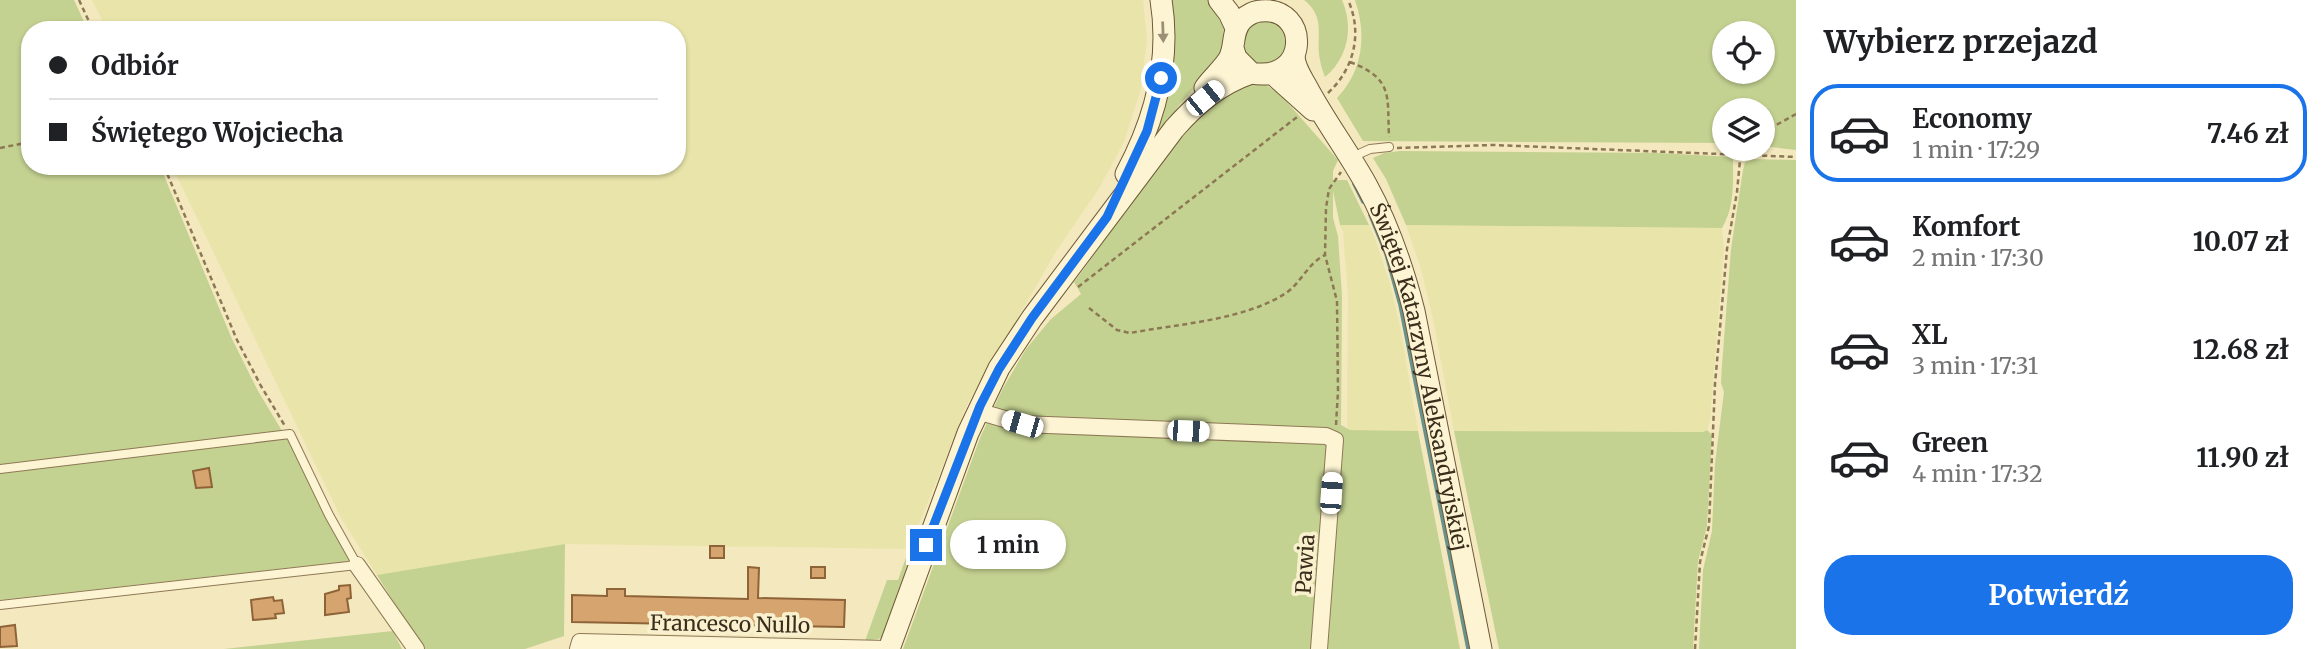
<!DOCTYPE html>
<html lang="pl">
<meta charset="utf-8">
<style>
body{margin:0;font-family:Merriweather,serif;background:#f2f2f2;color:#202124;height:100vh;display:flex;flex-direction:column;font-size:26px;white-space:nowrap}
*{box-sizing:border-box;margin:0}
p{font-size:23px;color:#757577}
.icon{flex:none;width:38px;height:38px;fill:none;stroke:currentColor;stroke-width:2;stroke-linecap:round;stroke-linejoin:round}
.map{position:relative;flex:1;overflow:hidden}
.drawer{display:flex;flex-direction:column;background:#fff;width:525px}
.drawer>*{flex:none}
.hud{position:absolute;left:21px;top:21px;width:665px;height:154px;border-radius:28px;box-shadow:0 2px 5px #0004;display:grid;align-content:center;height:154px;padding:0 28px;background:#fff}
.tools{position:absolute;left:1712px;top:21px;display:grid;gap:14px}
.tools a{display:grid;place-items:center;width:63px;height:63px;border-radius:50%;background:#fff;box-shadow:0 2px 5px #0004;font-size:35px}
.end{position:absolute;width:32px;height:32px;margin:-16px;border:9px solid #1a73e8;background:#fff;box-shadow:0 0 0 4px #fff}
.from{border-radius:50%}
.bubble{position:absolute;height:49px;border-radius:24px;background:#fff;box-shadow:0 2px 5px #0004;font-size:23px;font-weight:700;line-height:49px;text-align:center}
.car{position:absolute;width:21px;height:42px;margin:-21px -10px;border-radius:9px;box-shadow:0 0 5px 2px #0007;background:linear-gradient(#fff 24%,#345 0 40%,#fff 0 76%,#345 0 86%,#fff 0)}
.hud b{display:flex;align-items:center;gap:24px;height:66px;font-size:26px}
.hud b+b{border-top:2px solid #e0e0e0}
.hud i{width:18px;height:18px;background:#202124}
ul{padding:0;list-style:none}
li{display:flex;align-items:center;gap:21px;height:98px;margin:0 14px 10px;padding:0 14px;border:4px solid transparent;border-radius:28px}
li div{flex:1}
li b{display:block;font-size:26px}
li em{font-style:normal;font-weight:700}
li.selected{border-color:#1a73e8}
li>.icon{width:63px;height:63px;stroke-width:1.5}
h2{padding:0 28px;font-size:32px;line-height:84px}
.button{display:flex;gap:14px;margin-top:auto;padding:14px 28px}
.button a{flex:1;height:80px;border-radius:28px;background:#1a73e8;color:#fff;font-size:28px;font-weight:700;line-height:80px;text-align:center}
main{display:flex;flex:1;min-height:0}
.map>svg:first-child{display:block}
.farmland{fill:#e9e5aa}
.green{fill:#c4d291;fill-rule:evenodd}
.lines{fill:none;stroke-linecap:round;stroke-linejoin:round}
.stream{stroke:#68928c;stroke-width:3.5}
.building{fill:#d5a46f;stroke:#8f6338;stroke-width:2}
.lane-casing{stroke:#8d7855;stroke-width:10}
.street-casing{stroke:#8d7855;stroke-width:18}
.secondary-casing{stroke:#6e5938;stroke-width:23}
.path{stroke:#8d7855;stroke-width:2.5;stroke-dasharray:5 3.5;stroke-linecap:butt}
.lane{stroke:#fcf4d2;stroke-width:8}
.street{stroke:#fcf4d2;stroke-width:16}
.secondary{stroke:#fcf4d2;stroke-width:21}
.oneway{fill:#9b9076}
.route{stroke:#1a73e8;stroke-width:9}
.labels{text-anchor:middle;dominant-baseline:central;stroke-width:7;stroke-linejoin:round;paint-order:stroke}
.street-label{font-size:21px;fill:#3a2d1b;stroke:#f9f1ce}
</style>
<main>
<div class="map">
<svg width="1796" height="649" viewBox="0 0 1796 649">
<rect width="100%" height="100%" fill="#f3e8be"/>
<path class="farmland" d="M92,0h1051l4,39 -6,50 -17,53 -26,48 -41,60 -90,155 -58,144 -344,-5 -188,31 -36,-57 -169,-352h505v-136h-570z
M1340,225h29l5,11 15,44 11,46 18,105 -68,-1 -3,-3 1,-130 -5,-65z
M1406,225l316,3 2,20 -14,173 -3,9 -4,2 -249,-1 -21,-112 -12,-50z"/>
<path class="green" d="M0,0h74l14,30h-58v136h130l72,173 26,52 35,58 57,112 -350,39z
M1168,0h40l16,28 -3,28 -44,52 -28,39z
M1304,0h38c12,27 6,58 -17,77 -2,-5 -4,-11 -5,-17 -5,-23 7,-42 -16,-60z
M1355,0h441v150l-34,-4v-36h-38v33l-361,-2 -26,-43c26,-27 30,-63 18,-98zM1724,33h38v39h-38z
M1257,15l33,13 -5,37 -37,2 -10,-34z
M1252,84l14,1 13,8 59,67 -5,11v9h14l22,45h-29l-7,-34v27l5,18 4,60 -1,129 9,5 68,1 42,218h-557l77,-211 22,-48 24,-41 25,-30 30,-25 -7,-12c39,-50 118,-182 178,-198z
M1400,151l259,2 74,4c0,25 2,49 -11,71l-316,-3 -20,-46 -13,-21 11,-5z
M1752,159l44,1v489h-97l4,-79 9,-39 3,-68 9,-71 -3,-9 1,-18 9,-116 12,-79 2,-8z
M1707,430l5,5 -5,91 -9,35 -5,88h-194l-45,-218 249,1z
M565,544l-1,92 -39,13h-102l-46,-74z
M909,549l7,1 -30,85 -8,4 -13,2 22,-61h11z
M393,631l9,18h-178z"/>
<g class="lines">
<path class="stream" d="M1354,184l9,18
M1370,215l16,39 14,51 68,344"/>
</g>
<path class="building" d="M209,468l3,19 -16,1 -3,-17z
M710,546h14v12h-14z
M748,567l11,1 -1,30 87,2 -1,27 -272,-5v-27l35,1v-7h18v7l123,3z
M811,567h14v11h-14z
M350,585l1,13 -4,1 2,13 -24,3v-21l14,-4v-4z
M273,597l1,4 8,-1 2,13 -9,1 1,4 -23,2 -2,-20z
M15,625l2,21 -17,1v-20z"/>
<g class="lines">
<defs>
<path id="lane" d="M1361,153l9,-4 19,-2
M0,469l290,-35 39,81 28,50 -357,40"/>
<path id="street" d="M977,411l45,13 304,12 9,4 -16,209
M357,565l59,84
M578,649l2,-7 307,7"/>
<g id="secondary">
<path d="M1219,0l10,13 7,15"/>
<path id="s1" d="M1294,57c1,13 9,22 15,34 18,33 40,62 58,95 22,40 36,82 47,125l67,338"/>
<path d="M1273,74l40,36"/>
<path d="M1205,88c7,-10 17,-18 24,-29 7,-13 2,-27 13,-39 5,-5 13,-9 19,-9 49,-5 49,73 -10,62l-15,-15 -3,-10"/>
<path d="M1126,174c29,-54 45,-113 35,-174"/>
<path d="M889,649l79,-216 31,-65 33,-50 142,-189c22,-25 45,-45 77,-56"/>
</g>
</defs>
<use href="#lane" class="lane-casing"/>
<use href="#street" class="street-casing"/>
<use href="#secondary" class="secondary-casing"/>
<path class="path" d="M79,0l14,30
M1350,62c44,17 37,34 39,75
M1328,93c26,-24 35,-60 20,-93
M1762,133l34,-19
M0,148l30,-6
M1397,148l96,-3 303,12
M164,166l73,174 24,46 24,40
M1078,287l219,-170
M1089,308l28,22 13,3c48,-9 115,-13 156,-40 15,-10 22,-30 39,-38
M1336,425l2,-34 -1,-90 -12,-46 1,-47 3,-19 12,-17
M1695,649l5,-87 9,-36 6,-142 12,-135 10,-57 4,-43"/>
<use href="#lane" class="lane"/>
<use href="#street" class="street"/>
<use href="#secondary" class="secondary"/>
</g>
<defs><path id="oneway-solid" d="M-6-.8H1V-3.2L6.5 0L1 3.2V.8H-6Z" transform="scale(1.75)"/></defs>
<use class="oneway" href="#oneway-solid" transform="translate(1163 32) rotate(88)"/>
<g class="lines">
<path class="route" d="M926,545l54,-139 19,-37 33,-51 75,-101 40,-86 14,-53"/>
</g>
<g class="labels">
<g class="street-label">
<text stroke="none"><textPath href="#s1" startOffset="348">Świętej Katarzyny Aleksandryjskiej</textPath></text>
<text transform="translate(1305 564) rotate(-86)">Pawia</text>
<text transform="translate(730 624) rotate(1)">Francesco Nullo</text>
</g>
</g>
</svg>
<div class="tools">
<a><svg class="icon" aria-label="locate" viewBox="0 0 24 24"><circle cx="12" cy="12" r="6"/><path d="M12 2v4M12 18v4M2 12h4M18 12h4"/></svg></a>
<a><svg class="icon" aria-label="layers" viewBox="0 0 24 24"><path d="M12 4l9 5-9 5-9-5zM3 14l9 5 9-5"/></svg></a>
</div>
<i class="end from" style="left:1161px;top:78px"></i>
<i class="end" style="left:926px;top:545px"></i>
<div class="bubble" style="left:950px;top:520px;width:116px">1 min</div>
<i class="car" style="left:1205px;top:98px;rotate:51deg"></i>
<i class="car" style="left:1022px;top:424px;rotate:286deg"></i>
<i class="car" style="left:1188px;top:431px;rotate:92deg"></i>
<i class="car" style="left:1331px;top:493px;rotate:4deg"></i>
<div class="hud">
<b><i class="from"></i>Odbiór</b>
<b><i></i>Świętego Wojciecha</b>
</div>
</div>
<section class="drawer">
<h2>Wybierz przejazd</h2>
<ul>
<li class="selected"><svg class="icon" aria-label="car" viewBox="0 0 24 24"><path d="M5 17H2v-5l4-1 3-4h7l3 4 3 1v5h-3M9 17h6M6 11h13"/><circle cx="7" cy="17" r="2"/><circle cx="17" cy="17" r="2"/></svg><div><b>Economy</b><p>1 min · 17:29</p></div><em>7.46 zł</em></li>
<li><svg class="icon" aria-label="car" viewBox="0 0 24 24"><path d="M5 17H2v-5l4-1 3-4h7l3 4 3 1v5h-3M9 17h6M6 11h13"/><circle cx="7" cy="17" r="2"/><circle cx="17" cy="17" r="2"/></svg><div><b>Komfort</b><p>2 min · 17:30</p></div><em>10.07 zł</em></li>
<li><svg class="icon" aria-label="car" viewBox="0 0 24 24"><path d="M5 17H2v-5l4-1 3-4h7l3 4 3 1v5h-3M9 17h6M6 11h13"/><circle cx="7" cy="17" r="2"/><circle cx="17" cy="17" r="2"/></svg><div><b>XL</b><p>3 min · 17:31</p></div><em>12.68 zł</em></li>
<li><svg class="icon" aria-label="car" viewBox="0 0 24 24"><path d="M5 17H2v-5l4-1 3-4h7l3 4 3 1v5h-3M9 17h6M6 11h13"/><circle cx="7" cy="17" r="2"/><circle cx="17" cy="17" r="2"/></svg><div><b>Green</b><p>4 min · 17:32</p></div><em>11.90 zł</em></li>
</ul>
<div class="button"><a>Potwierdź</a></div>
</section>
</main>
